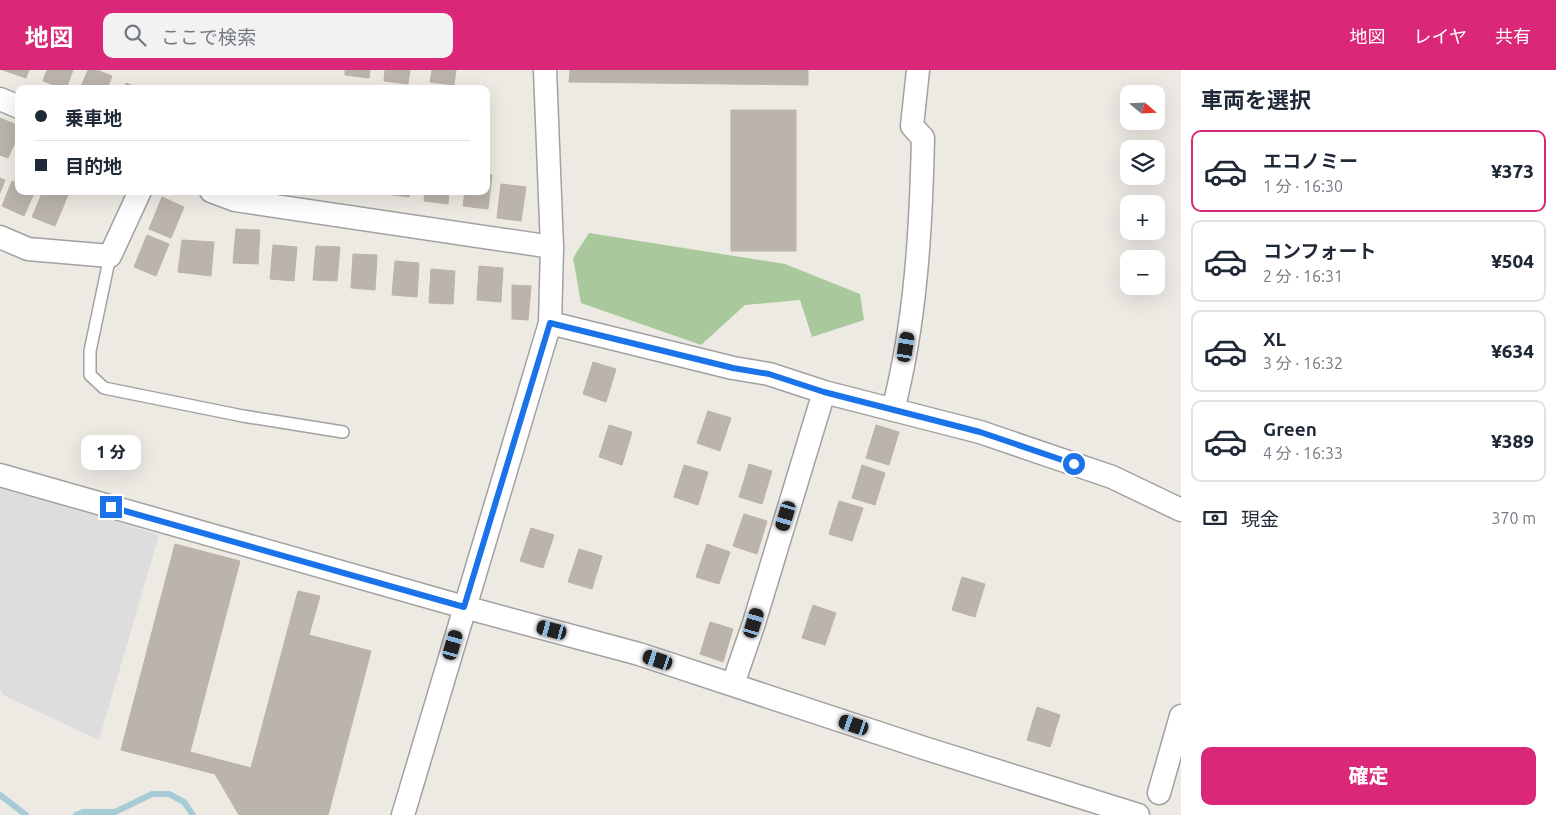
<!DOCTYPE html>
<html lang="ja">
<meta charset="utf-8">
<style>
body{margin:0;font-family:Ubuntu,"Noto Sans JP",sans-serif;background:#f2f2f3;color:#1f2937;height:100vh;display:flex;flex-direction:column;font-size:19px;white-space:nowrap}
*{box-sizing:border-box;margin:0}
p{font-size:16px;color:#747a83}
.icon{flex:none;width:28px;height:28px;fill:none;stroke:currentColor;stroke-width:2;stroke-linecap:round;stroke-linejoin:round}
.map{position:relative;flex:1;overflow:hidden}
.sheet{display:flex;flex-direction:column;background:#fff;width:375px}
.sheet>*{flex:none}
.top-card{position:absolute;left:15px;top:15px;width:475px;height:110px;border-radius:10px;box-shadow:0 5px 20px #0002;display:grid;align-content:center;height:110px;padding:0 20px;background:#fff}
.needle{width:32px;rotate:109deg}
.controls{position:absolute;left:1120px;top:15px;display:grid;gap:10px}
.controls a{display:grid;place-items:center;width:45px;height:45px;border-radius:10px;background:#fff;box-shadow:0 5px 20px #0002;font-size:25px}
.end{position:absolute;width:22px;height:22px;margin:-11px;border:6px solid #1a73e8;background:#fff;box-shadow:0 0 0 2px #fff}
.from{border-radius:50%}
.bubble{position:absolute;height:35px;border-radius:10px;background:#fff;box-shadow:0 5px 20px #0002;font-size:16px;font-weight:800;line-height:35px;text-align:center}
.car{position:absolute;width:15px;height:30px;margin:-15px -8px;border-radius:6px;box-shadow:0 0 4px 1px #0007;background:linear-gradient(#222 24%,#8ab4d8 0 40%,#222 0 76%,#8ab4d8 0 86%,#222 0)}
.top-card b{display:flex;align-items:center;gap:18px;height:48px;font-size:19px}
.top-card b+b{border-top:1px solid #e0e1e3}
.top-card i{width:12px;height:12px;background:#1f2937}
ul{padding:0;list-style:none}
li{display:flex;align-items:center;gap:15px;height:82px;margin:0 10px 8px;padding:0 10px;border:2px solid #e0e1e3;border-radius:10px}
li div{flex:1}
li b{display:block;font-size:19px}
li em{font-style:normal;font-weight:800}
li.active{border-color:#db2777}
li>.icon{width:45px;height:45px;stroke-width:1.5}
h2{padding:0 20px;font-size:22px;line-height:60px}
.pay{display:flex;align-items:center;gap:12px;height:55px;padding:0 20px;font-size:19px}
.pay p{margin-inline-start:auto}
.button{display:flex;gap:10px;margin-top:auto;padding:10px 20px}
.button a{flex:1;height:58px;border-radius:10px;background:#db2777;color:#fff;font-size:20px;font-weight:800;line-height:58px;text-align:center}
header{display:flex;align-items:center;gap:30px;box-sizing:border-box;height:70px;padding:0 25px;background:#db2777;color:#fff}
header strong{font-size:24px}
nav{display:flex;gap:28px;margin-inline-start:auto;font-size:18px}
.search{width:350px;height:45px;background:#f2f2f3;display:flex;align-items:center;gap:12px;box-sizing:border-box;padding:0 18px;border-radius:10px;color:#747a83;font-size:19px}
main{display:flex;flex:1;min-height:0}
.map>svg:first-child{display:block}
.forest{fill:#a9c99c}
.parking{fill:#ddd}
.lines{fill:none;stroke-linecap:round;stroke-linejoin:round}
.stream{stroke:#a8ccd7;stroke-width:6}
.building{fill:#bab4ad;stroke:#beb2a8}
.lane-casing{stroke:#a1a1a1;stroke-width:14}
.street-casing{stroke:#a1a1a1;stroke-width:25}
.lane{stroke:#fff;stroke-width:11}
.street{stroke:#fff;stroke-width:22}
.route{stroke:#1a73e8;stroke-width:6}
</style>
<header>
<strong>地図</strong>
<div class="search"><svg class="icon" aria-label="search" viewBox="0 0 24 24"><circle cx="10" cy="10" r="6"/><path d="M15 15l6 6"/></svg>ここで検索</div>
<nav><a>地図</a><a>レイヤ</a><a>共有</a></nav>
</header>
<main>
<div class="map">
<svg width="1181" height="745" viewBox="0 0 1181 745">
<rect width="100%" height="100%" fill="#edeae4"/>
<path class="forest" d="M589,163l196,31 75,30 4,26 -52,17 -12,-37 -55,5 -44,40 -120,-42 -8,-45z"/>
<path class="parking" d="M0,415l159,50 -60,205 -94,-44 -5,-6z"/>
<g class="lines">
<path class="stream" d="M0,725l26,20
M76,745l7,-3h32l37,-18h17l15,8 9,13"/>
</g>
<path class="building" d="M3,0h26l-3,8z
M47,0h26l-7,19 -23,-8z
M88,0h9l15,6 -5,13h-27z
M345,0h25l-1,8 -24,-3z
M385,0h25l-2,14 -24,-3z
M432,0h24l-2,15 -24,-3z
M570,0h238v15l-239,-3z
M126,13l15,6h-17z
M731,40h65v141h-65z
M0,48l19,8v7l-11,25 -8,-3z
M486,104l6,1 -4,34 -25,-3 2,-15h21z
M0,108l5,2 -5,13z
M12,111l7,3v7h16l-11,25 -22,-10z
M501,114l25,3 -5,34 -24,-3z
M43,121h17l8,4 -13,31 -23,-9z
M385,121h25l-1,6 -24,-3z
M425,121h24l-1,13 -24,-3z
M162,127l22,10 -13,31 -22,-9z
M236,159l24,1 -2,34 -25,-1z
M147,165l22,9 -13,32 -22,-9z
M182,170l32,2 -3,34 -33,-4z
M273,175l24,2 -3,34 -24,-2z
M316,176l24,1 -3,34 -24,-1z
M353,184l24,1 -2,35 -24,-2z
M395,191l24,2 -2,34 -25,-2z
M479,196l24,2 -2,34 -24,-2z
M431,199l24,2 -2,33 -24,-1z
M512,215l19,1 -3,34 -16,-1z
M593,292l23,7 -10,33 -23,-8z
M708,341l23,7 -11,33 -23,-8z
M609,355l23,7 -10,33 -23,-8z
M876,355l23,7 -10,33 -23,-7z
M749,394l23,7 -10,33 -23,-7z
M684,395l24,7 -10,33 -24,-8z
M862,395l23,8 -10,32 -23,-7z
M839,431l24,7 -11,33 -23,-7z
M744,444l23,7 -10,33 -24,-8z
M531,458l23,7 -11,33 -23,-7z
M175,474l65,17 -50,191 61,16 47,-177 22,5 -11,39 62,16 -43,164h-89l-24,-41 -94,-24z
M707,474l23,8 -11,32 -23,-7z
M579,479l23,7 -10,33 -24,-7z
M962,507l23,7 -10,33 -23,-7z
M813,535l23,8 -11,32 -23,-7z
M710,552l23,7 -10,33 -23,-8z
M1037,637l23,8 -10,32 -23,-7z"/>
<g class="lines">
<defs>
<path id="lane" d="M110,186l-20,95v24l14,13 139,28 100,16"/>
<path id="street" d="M0,29l19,8
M211,121l24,9 317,47
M0,167l28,12 82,7 30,-65
M550,253l183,45 36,6 55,18 156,40 132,45 69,33
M893,340c23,-89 28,-181 30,-272l-11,-12 6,-56
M0,405l464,132 175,47 285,94 214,67
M733,614l21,-61 70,-231
M1159,723l22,-77
M403,745l147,-492 2,-76 -7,-177"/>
</defs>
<use href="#lane" class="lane-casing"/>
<use href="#street" class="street-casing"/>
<use href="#lane" class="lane"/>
<use href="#street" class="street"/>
</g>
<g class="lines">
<path class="route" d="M111,437l353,100 86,-284 183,45 36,6 55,18 156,40 94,32"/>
</g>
</svg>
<div class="controls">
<a><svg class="needle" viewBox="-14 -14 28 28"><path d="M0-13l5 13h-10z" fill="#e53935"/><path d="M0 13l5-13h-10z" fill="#747a83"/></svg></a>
<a><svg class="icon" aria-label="layers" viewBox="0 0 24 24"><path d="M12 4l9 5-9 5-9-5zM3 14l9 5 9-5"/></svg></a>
<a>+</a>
<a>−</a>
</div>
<i class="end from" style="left:1074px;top:394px"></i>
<i class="end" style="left:111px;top:437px"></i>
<div class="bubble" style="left:81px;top:365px;width:60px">1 分</div>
<i class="car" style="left:906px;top:277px;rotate:9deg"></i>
<i class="car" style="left:786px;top:446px;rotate:197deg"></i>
<i class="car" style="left:754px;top:553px;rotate:17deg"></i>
<i class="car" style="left:552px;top:560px;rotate:285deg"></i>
<i class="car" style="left:453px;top:575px;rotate:16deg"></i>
<i class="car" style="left:658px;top:590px;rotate:288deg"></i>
<i class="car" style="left:854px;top:655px;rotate:289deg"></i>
<div class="top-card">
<b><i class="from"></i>乗車地</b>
<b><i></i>目的地</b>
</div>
</div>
<section class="sheet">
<h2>車両を選択</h2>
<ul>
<li class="active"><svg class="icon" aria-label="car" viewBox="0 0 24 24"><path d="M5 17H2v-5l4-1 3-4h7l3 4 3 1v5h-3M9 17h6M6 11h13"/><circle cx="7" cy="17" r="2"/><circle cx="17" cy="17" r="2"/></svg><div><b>エコノミー</b><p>1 分 · 16:30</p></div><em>¥373</em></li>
<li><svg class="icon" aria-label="car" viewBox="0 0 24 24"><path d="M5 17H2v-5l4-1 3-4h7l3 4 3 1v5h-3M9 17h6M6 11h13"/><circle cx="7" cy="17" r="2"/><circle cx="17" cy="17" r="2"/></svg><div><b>コンフォート</b><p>2 分 · 16:31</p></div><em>¥504</em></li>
<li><svg class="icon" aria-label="car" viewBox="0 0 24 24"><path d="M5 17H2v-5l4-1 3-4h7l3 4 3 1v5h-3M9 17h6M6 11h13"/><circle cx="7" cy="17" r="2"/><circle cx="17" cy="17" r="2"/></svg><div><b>XL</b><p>3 分 · 16:32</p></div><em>¥634</em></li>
<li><svg class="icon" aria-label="car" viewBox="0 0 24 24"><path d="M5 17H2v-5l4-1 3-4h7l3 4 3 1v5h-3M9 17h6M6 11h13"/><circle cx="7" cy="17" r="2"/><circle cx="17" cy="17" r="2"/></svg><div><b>Green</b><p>4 分 · 16:33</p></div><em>¥389</em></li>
</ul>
<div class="pay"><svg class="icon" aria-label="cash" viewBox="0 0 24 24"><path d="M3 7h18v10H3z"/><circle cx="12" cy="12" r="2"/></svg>現金<p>370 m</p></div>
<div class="button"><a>確定</a></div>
</section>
</main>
